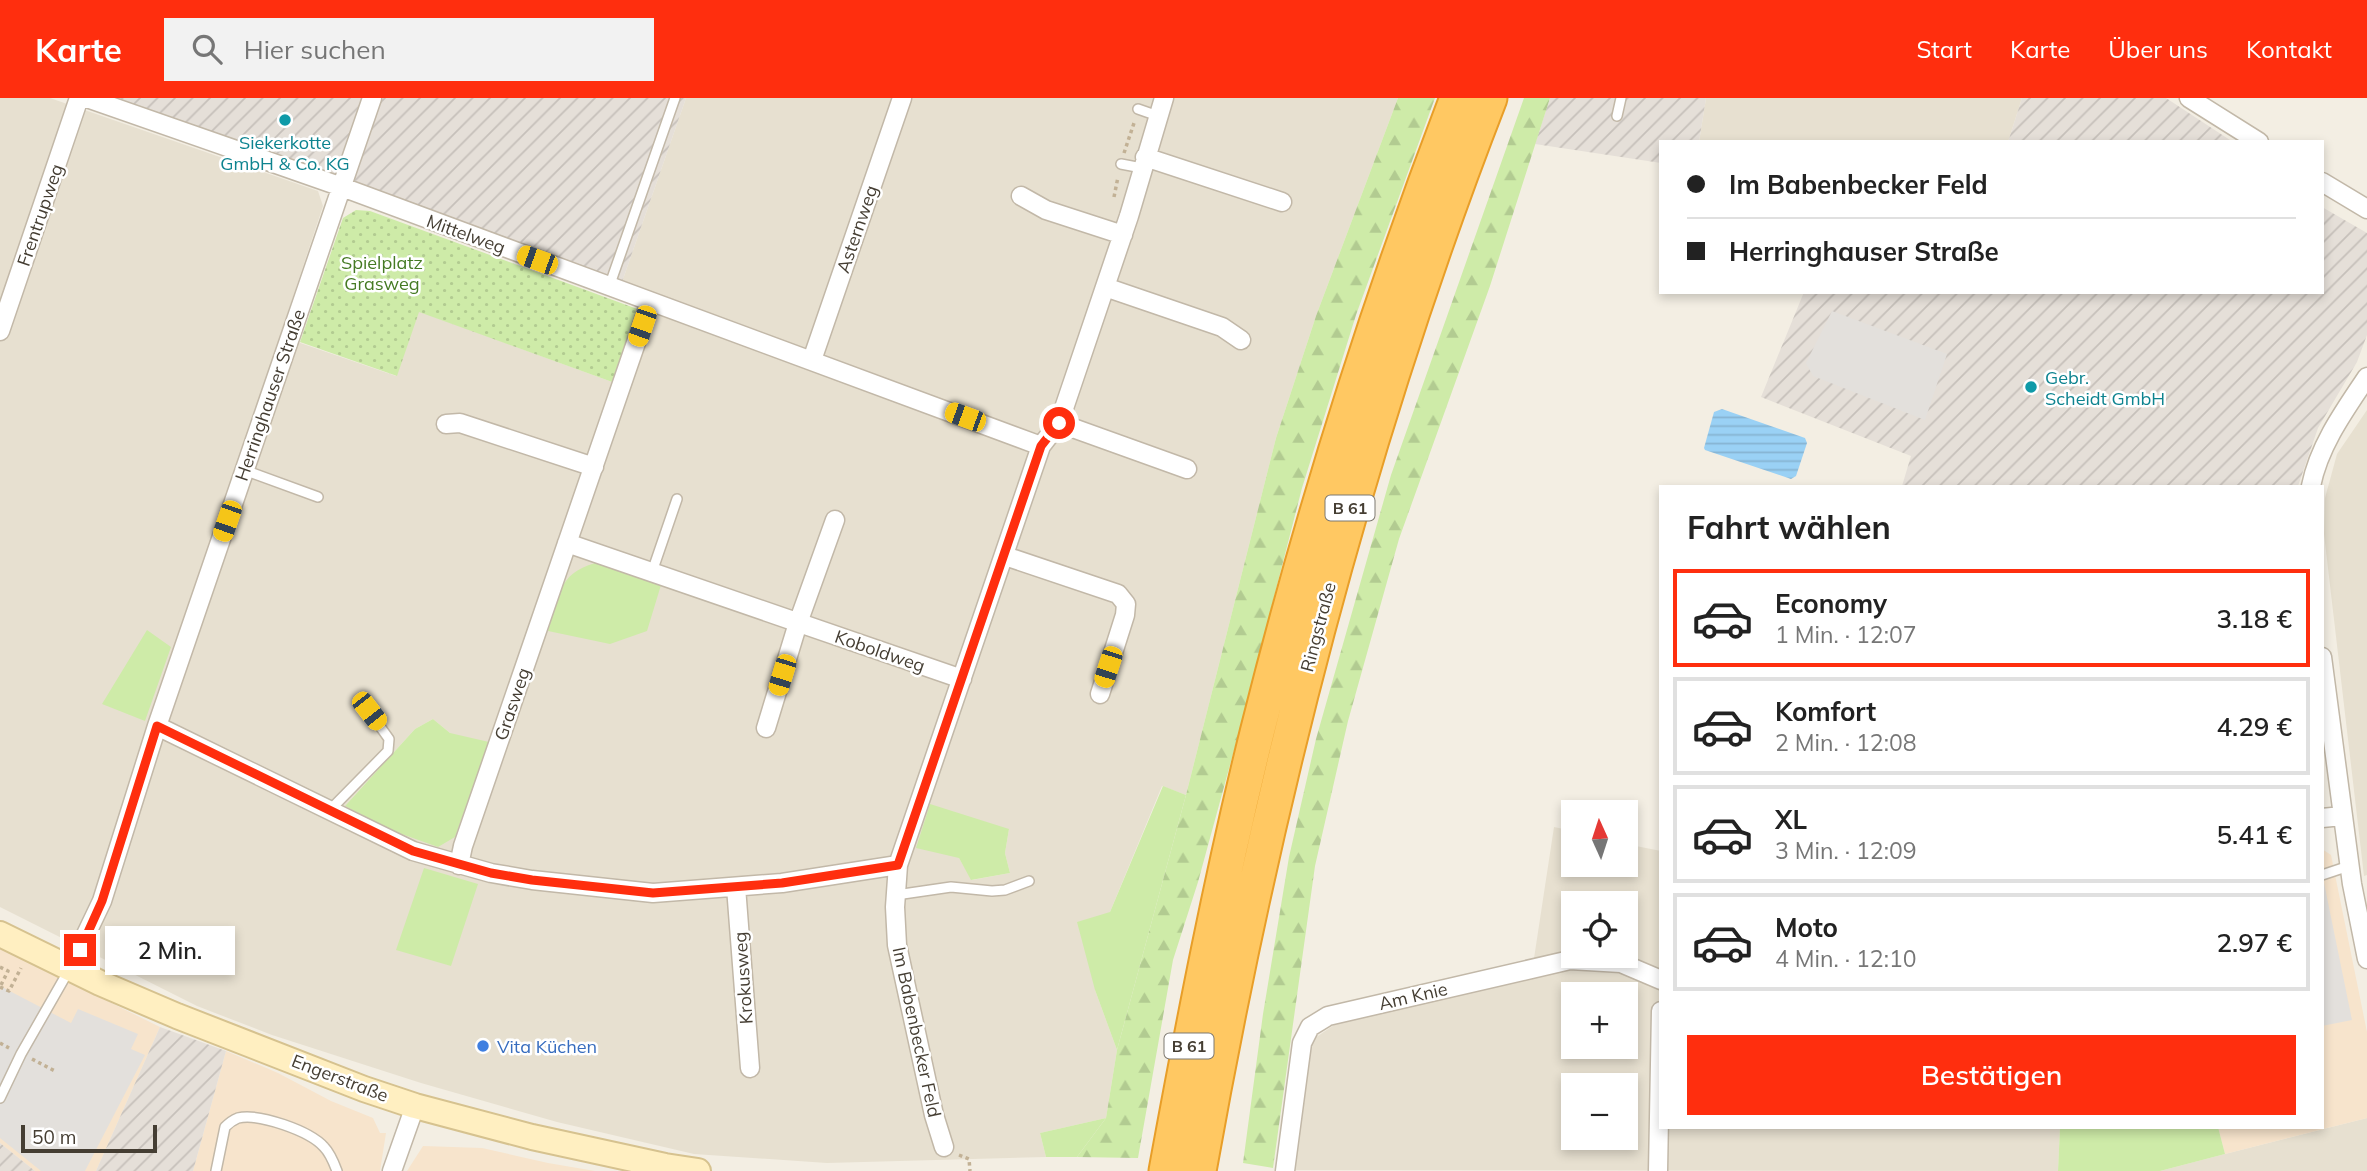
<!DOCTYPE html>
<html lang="de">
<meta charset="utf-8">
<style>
body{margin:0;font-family:Mulish,sans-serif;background:#f2f2f2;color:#222;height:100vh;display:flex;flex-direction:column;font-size:26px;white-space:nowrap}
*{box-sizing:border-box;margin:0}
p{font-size:23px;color:#767676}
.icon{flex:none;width:38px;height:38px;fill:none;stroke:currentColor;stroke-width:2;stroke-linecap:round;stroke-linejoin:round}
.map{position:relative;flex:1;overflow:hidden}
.drawer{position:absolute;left:1659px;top:387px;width:665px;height:644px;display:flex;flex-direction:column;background:#fff;border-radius:0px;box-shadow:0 4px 10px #0003}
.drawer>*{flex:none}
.guide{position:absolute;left:1659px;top:42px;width:665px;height:154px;border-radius:0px;box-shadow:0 4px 10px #0003;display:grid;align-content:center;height:154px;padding:0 28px;background:#fff}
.needle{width:46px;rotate:357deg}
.controls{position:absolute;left:1561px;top:702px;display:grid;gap:14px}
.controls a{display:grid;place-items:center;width:77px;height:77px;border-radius:0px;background:#fff;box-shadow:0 4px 10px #0003;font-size:35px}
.scale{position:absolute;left:21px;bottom:18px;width:136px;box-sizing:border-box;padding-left:7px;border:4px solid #453e33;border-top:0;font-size:19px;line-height:24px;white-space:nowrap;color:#453e33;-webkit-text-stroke:5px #fff;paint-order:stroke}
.end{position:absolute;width:32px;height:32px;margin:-16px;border:9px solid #ff2e0e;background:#fff;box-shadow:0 0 0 4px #fff}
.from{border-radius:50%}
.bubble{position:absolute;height:49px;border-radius:0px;background:#fff;box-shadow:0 4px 10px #0003;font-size:23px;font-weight:600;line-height:49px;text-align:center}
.car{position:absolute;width:21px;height:42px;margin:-21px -10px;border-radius:9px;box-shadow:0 0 5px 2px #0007;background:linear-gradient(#f5c518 24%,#345 0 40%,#f5c518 0 76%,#345 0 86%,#f5c518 0)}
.guide b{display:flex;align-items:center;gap:24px;height:66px;font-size:26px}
.guide b+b{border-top:2px solid #e0e0e0}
.guide i{width:18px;height:18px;background:#222}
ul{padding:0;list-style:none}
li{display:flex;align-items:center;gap:21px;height:98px;margin:0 14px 10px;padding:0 14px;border:4px solid #e0e0e0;border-radius:0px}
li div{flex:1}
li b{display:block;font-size:26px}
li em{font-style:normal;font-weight:600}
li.active{border-color:#ff2e0e}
li>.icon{width:63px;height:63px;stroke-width:1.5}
h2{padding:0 28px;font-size:32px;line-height:84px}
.primary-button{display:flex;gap:14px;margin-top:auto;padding:14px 28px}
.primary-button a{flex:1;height:80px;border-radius:0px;background:#ff2e0e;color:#fff;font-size:28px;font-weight:600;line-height:80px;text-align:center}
header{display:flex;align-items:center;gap:42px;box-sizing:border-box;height:98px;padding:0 35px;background:#ff2e0e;color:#fff}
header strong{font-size:33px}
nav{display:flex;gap:38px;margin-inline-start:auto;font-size:24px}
.search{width:490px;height:63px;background:#f2f2f2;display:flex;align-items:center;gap:18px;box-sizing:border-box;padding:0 24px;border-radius:0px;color:#767676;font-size:26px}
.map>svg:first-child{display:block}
.residential{fill:#e7e0d0;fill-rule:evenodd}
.commercial{fill:#f7e4cc}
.industrial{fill:url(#industrial-furrows)}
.grass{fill:#ceeba8}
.forest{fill:url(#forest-firs)}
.park{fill:url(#park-dots)}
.parking{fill:#e3e0dc}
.water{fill:url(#water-rules)}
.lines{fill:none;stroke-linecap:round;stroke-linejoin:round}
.lane-casing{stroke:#c2b8a8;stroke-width:12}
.street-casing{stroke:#c2b8a8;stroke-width:21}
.secondary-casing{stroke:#d6c28f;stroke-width:28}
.highway-casing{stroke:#e89e28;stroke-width:37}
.path{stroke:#c2b195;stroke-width:3.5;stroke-dasharray:3.5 3.5;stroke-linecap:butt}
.lane{stroke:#fff;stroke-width:9}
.street{stroke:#fff;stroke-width:18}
.secondary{stroke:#ffefc1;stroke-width:24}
.highway{stroke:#ffc862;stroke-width:33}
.route{stroke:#ff2e0e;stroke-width:9}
.culture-dot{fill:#0f9aa8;stroke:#fff;stroke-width:2.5}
.shop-dot{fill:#3f7fe0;stroke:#fff;stroke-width:2.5}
.labels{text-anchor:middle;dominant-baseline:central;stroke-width:5;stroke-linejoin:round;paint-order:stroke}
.shield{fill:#fff;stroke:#7d7870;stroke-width:2}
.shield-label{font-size:16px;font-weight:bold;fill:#453e33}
.culture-label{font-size:18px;fill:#0d838f;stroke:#fff}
.street-label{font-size:18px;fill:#453e33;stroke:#fff}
.park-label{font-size:18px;fill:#457a23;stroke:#fff}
.shop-label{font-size:18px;fill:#366cbe;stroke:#fff;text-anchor:start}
</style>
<header>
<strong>Karte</strong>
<div class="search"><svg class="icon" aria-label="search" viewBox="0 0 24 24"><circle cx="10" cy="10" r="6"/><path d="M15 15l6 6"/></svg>Hier suchen</div>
<nav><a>Start</a><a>Karte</a><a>Über uns</a><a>Kontakt</a></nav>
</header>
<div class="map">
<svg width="2367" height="1073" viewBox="0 0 2367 1073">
<defs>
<pattern id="industrial-furrows" width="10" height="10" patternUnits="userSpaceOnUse" patternTransform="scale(1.75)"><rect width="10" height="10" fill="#e5dfd8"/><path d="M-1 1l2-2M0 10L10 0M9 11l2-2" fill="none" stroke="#c6c0ba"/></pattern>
<pattern id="forest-firs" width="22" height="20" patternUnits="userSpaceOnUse" patternTransform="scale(1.75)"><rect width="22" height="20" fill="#ceeba8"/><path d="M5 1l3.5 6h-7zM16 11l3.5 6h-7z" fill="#b2cb91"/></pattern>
<pattern id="park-dots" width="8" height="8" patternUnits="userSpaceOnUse" patternTransform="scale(1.75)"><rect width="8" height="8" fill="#ceeba8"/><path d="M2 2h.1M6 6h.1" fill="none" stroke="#b2cb91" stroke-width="1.8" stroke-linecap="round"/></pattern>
<pattern id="water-rules" width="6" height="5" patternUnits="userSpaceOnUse" patternTransform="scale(1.75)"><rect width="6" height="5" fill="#9ad1f5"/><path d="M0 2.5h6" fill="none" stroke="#86b4d2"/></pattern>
</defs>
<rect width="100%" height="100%" fill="#f3eee3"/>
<path class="residential" d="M0,0h50l268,93 5,15 -43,130 116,40 22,-65 197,72 25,-73 -18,-28 64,-184h712l-82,218 -40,122 -90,357 -24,-9 -52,126 -15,78 22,60 -11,68 -66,15 6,24 -219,6 -133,-9 -137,-32 -136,-39 -149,-48 -75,-29 -197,-99zM433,621l17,14 -105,73 70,-77zM1009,731l-4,24 5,20 -38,7 -13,-22z
M1706,0h316l-14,44h-309z
M2367,312v465l-3,1 -40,-342 1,-36 12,-44z
M1554,729l19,4v33h53v-20l35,7v276h399l-2,44 -770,-1 17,-115 10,-17 19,-13 197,-47zM1573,805h53v53h-53zM1573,896h53v52h-53zM1573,987h53v53h-53z
M2367,1020v53h-207l65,-17z"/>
<path class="commercial" d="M2322,751l9,6 36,177v86l-142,36 -7,-27h104z
M0,850l160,79 -64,144h-61l-35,-28z
M226,953l52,22 53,28 42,17 7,15h6l-6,38h-187z
M423,1048l59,2 66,15 47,8h-188z"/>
<path class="industrial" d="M114,0h572l-64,184 -302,-113z
M1550,0h156l-7,44h-38v21l-126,-19z
M2022,0h144l67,44h-225z
M2322,109l45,26v102l-10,27 -39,66 -20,58h-396l9,-30 -150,-59 43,-105h518z
M160,929l66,24 -33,120h-97z
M0,1045l35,28h-35z"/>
<path class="grass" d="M595,465l66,22 -14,46 -37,13 -62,-13c11,-34 9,-57 47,-68z
M147,532l24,17 -26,74 -43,-17z
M433,621l17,14 39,9 -34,95 -17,10 -42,-15 -51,-26 70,-77z
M1163,688l23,9 -69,255 -22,-60 -18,-68 33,-10z
M930,706l79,25 -4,24 5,20 -39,7 -12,-22 -43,-10z
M424,770l54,16 -27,82 -55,-16z
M1106,1020l-29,39h-31l-6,-24z
M2060,1029h158l7,27 -65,17h-102z"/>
<path class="forest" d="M1398,0h37l-79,217 -54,173 -57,222 -47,172 -25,78 -35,198 -61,-1 29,-39 11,-68 69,-255 90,-357 40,-122z
M1524,0h26l-60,188 -91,253 -51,182 -33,145 -42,302 -30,-5 20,-149 26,-157 27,-118 75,-264z"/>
<path class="park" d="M356,112l14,1 270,99 -25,73 -196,-71 -22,64 -97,-34 43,-124z"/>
<path class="parking" d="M1832,213l115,43 -22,66 -112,-44 -7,-13z
M2322,775l30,147 -30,6z
M2,889l69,36 7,-14 60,25 -7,15 14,6 -60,116h-44l-41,-33v-147z"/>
<path class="water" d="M1722,311l83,29 2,5 -11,33 -5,3 -86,-29 -1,-2 10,-36z"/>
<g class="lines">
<defs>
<path id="lane" d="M1138,11l20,7
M1617,18l4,-18
M1121,66l21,4
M609,189l66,-189
M244,372l74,27
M652,474l25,-73
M329,713l59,-60 1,-12 -20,-28
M2322,777l27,-9
M896,797l55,-8 41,4 13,-1 24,-9
M0,1000l21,-44 48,-84
M216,1073l9,-44c4,-4 8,-7 13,-9 21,-5 72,13 86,29 6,6 10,16 13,24"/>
<path id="street" d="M87,0l255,89 699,259
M2189,0l70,44
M1145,59l137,45
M2322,84l45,27
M1021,98l25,14 77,25
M1105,189l117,40 19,13
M0,233l79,-233
M812,262l90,-262
M1059,325l128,46
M446,326l14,-1 134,44
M2311,388c8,-40 33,-75 56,-109
M567,445l395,136
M1005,458l113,38 8,10 -1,11 -25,79
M2322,559l30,227 15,75
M157,628l256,125 78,22 41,7 121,13 129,-10 116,-18
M766,630l32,-105 37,-103
M2322,720l20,-2
M459,767l4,-19 187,-544
M736,789l14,181
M70,870l32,-67 55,-175 215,-628
M944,1049l-10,-32 -37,-170 -2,-38 3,-42 143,-419 18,-23 70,-207 35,-118
M392,1073l23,-65
M1285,1073l17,-128 8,-16 18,-11 242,-56 51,3 40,17
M1658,1073l3,-160"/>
<path id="secondary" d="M0,836l100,49 77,33 187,73 51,17 117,31 133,29 33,5"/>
<path id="highway" d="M1166,1073c27,-147 55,-293 91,-438 54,-216 120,-427 200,-635
M1199,1073c65,-366 156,-726 291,-1073"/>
</defs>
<use href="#lane" class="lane-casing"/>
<use href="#street" class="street-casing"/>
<use href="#secondary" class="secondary-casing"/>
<use href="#highway" class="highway-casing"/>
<path class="path" d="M1124,55l11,-33
M1114,99l4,-20
M0,869l8,4 -8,16
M0,889l9,4 12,-23
M0,945l9,5
M32,961l23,12
M959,1057l10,4 1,12"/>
<use href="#lane" class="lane"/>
<use href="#street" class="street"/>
<use href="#secondary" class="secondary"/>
<use href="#highway" class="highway"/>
</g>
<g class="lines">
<path class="route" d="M80,852l22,-49 55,-175 256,125 78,22 41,7 121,13 129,-10 116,-18 143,-419 18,-23"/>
</g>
<g class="culture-dot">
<circle cx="285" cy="22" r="7"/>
<circle cx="2031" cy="289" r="7"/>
</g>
<circle class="shop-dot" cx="483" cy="948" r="7"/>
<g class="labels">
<g class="shield">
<rect x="1325.5" y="397.5" width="49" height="25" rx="5"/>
<rect x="1164.5" y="935.5" width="49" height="25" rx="5"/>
</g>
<g class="shield-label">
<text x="1350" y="410">B 61</text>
<text x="1189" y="948">B 61</text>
</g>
<g class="culture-label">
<text x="285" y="44">Siekerkotte<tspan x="285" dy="21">GmbH &amp; Co. KG</tspan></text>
<text x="2045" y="279" text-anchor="start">Gebr.<tspan x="2045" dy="21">Scheidt GmbH</tspan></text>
</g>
<g class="street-label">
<text transform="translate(40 117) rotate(-71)">Frentrupweg</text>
<text transform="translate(857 131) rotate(-71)">Asternweg</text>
<text transform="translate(466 136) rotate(20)">Mittelweg</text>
<text transform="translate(270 297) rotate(-71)">Herringhauser Straße</text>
<text transform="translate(1318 529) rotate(-75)">Ringstraße</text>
<text transform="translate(880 553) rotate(19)">Koboldweg</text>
<text transform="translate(512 606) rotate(-71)">Grasweg</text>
<text transform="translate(743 880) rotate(-94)">Krokusweg</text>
<text transform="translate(1413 898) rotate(-13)">Am Knie</text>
<text transform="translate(917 934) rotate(78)">Im Babenbecker Feld</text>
<text transform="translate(340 980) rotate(21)">Engerstraße</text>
</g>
<g class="park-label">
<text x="382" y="164">Spielplatz<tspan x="382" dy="21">Grasweg</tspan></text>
</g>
<g class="shop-label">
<text x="497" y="948">Vita Küchen</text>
</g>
</g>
</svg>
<div class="controls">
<a><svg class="needle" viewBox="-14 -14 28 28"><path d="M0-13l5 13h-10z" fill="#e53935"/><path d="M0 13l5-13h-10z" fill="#767676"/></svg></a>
<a><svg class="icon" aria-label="locate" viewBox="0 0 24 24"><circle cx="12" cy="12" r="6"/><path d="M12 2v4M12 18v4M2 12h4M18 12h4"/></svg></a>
<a>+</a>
<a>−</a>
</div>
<div class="scale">50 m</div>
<i class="end from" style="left:1059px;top:325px"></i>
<i class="end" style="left:80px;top:852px"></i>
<div class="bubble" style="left:105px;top:828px;width:130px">2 Min.</div>
<i class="car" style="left:537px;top:162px;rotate:290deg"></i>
<i class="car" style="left:642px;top:228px;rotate:199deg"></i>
<i class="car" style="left:965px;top:319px;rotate:290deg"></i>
<i class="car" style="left:227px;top:423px;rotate:199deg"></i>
<i class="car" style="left:1108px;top:569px;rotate:198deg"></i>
<i class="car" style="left:782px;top:577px;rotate:197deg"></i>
<i class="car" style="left:369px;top:613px;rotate:142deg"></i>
<div class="guide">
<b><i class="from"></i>Im Babenbecker Feld</b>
<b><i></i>Herringhauser Straße</b>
</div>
<section class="drawer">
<h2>Fahrt wählen</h2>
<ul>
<li class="active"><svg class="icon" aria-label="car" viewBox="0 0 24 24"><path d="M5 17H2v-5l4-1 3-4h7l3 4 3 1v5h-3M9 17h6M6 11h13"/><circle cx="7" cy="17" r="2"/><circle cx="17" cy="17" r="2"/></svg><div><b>Economy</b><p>1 Min. · 12:07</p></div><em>3.18 €</em></li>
<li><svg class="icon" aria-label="car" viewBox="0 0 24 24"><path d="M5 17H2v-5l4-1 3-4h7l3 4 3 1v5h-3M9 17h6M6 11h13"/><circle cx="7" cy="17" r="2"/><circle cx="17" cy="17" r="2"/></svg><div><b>Komfort</b><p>2 Min. · 12:08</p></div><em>4.29 €</em></li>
<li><svg class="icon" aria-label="car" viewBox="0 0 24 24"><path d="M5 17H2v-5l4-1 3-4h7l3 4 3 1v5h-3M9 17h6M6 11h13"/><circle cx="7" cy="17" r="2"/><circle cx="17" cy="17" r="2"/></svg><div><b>XL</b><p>3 Min. · 12:09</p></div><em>5.41 €</em></li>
<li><svg class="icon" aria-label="car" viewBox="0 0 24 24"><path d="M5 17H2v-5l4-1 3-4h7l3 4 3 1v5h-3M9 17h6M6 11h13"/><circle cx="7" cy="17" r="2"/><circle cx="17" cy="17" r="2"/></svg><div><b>Moto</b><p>4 Min. · 12:10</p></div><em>2.97 €</em></li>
</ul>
<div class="primary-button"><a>Bestätigen</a></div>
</section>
</div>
